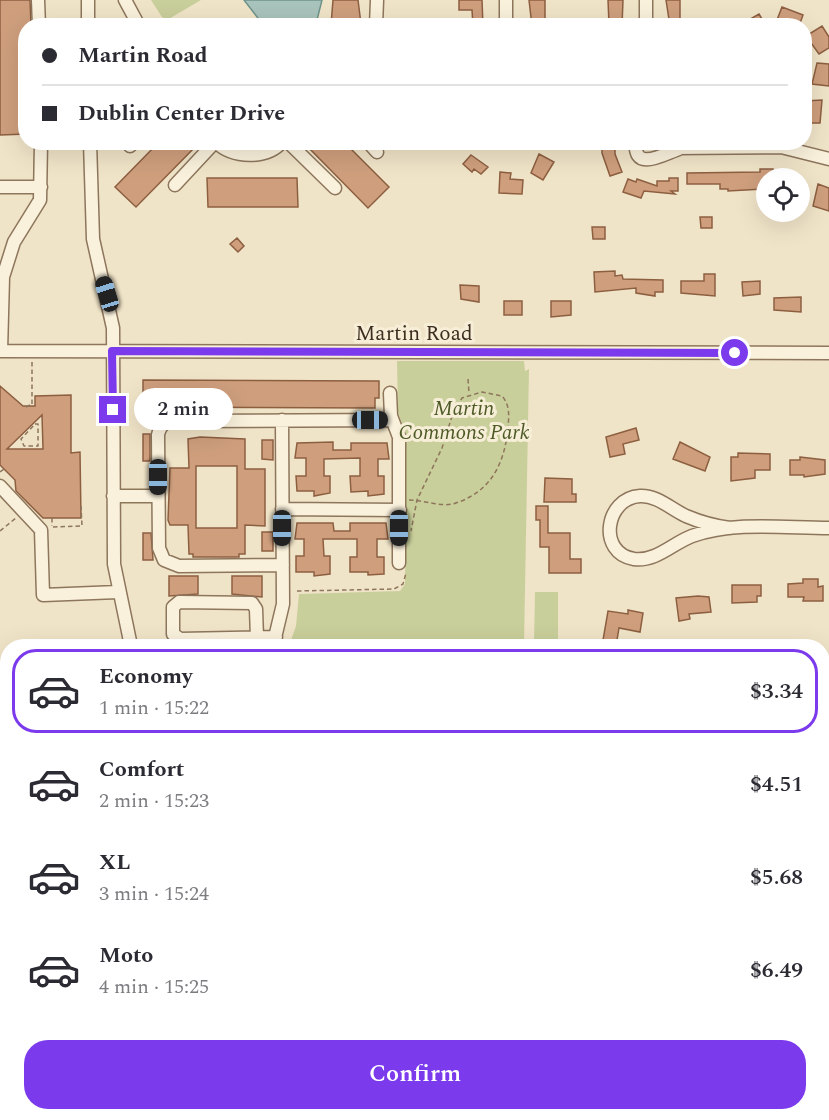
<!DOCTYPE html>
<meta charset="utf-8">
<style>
body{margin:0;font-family:Spectral,serif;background:#f2f2f3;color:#2b2b33;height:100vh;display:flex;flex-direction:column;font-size:22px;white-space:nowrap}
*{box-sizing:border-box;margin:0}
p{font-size:20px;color:#7c7c81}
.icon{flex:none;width:33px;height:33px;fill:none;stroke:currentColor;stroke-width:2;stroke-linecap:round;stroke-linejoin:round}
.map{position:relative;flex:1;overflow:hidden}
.details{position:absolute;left:0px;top:639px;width:830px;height:482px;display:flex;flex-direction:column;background:#fff;border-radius:24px 24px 0 0;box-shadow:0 6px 24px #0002}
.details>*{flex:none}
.banner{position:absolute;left:18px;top:18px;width:794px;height:132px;border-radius:24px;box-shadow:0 6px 24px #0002;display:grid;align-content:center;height:132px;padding:0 24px;background:#fff}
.fabs{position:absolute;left:756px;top:168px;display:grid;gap:12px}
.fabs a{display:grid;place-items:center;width:54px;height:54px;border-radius:50%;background:#fff;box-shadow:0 6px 24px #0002;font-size:30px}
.end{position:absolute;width:27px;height:27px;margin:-14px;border:8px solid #7c3aed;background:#fff;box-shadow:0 0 0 3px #fff}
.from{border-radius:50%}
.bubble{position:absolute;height:42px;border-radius:21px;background:#fff;box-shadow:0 6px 24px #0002;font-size:20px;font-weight:600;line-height:42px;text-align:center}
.car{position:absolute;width:18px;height:36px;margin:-18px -9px;border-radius:8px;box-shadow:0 0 4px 2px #0007;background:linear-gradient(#222 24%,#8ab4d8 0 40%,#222 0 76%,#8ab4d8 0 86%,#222 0)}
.banner b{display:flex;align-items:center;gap:21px;height:57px;font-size:22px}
.banner b+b{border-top:2px solid #e1e1e2}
.banner i{width:15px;height:15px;background:#2b2b33}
ul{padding:10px 0 0;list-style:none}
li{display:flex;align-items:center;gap:18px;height:84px;margin:0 12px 9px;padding:0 12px;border:3px solid transparent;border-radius:24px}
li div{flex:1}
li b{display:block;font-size:22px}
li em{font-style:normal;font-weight:600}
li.selected{border-color:#7c3aed}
li>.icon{width:54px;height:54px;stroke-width:1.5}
.cta{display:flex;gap:12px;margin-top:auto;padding:12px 24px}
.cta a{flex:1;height:69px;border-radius:24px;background:#7c3aed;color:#fff;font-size:24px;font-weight:600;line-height:69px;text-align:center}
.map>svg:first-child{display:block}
.green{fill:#c9cf9b}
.water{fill:#a9c4bc;stroke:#6f938a;stroke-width:1.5}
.building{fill:#cf9f7d;stroke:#8d5f41;stroke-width:1.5;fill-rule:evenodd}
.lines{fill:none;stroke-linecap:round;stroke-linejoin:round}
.minor-casing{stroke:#8d765c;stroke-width:15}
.major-casing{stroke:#5b4430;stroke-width:18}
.path{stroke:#8d765c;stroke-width:1.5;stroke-dasharray:4.5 3;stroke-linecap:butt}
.minor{stroke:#faf1dc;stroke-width:12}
.major{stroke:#f3d9a0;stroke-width:15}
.route{stroke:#7c3aed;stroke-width:8}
.labels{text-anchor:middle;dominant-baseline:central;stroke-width:6;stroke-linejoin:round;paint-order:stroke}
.street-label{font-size:21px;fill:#3d2e20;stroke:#f7eed8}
.park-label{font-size:21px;font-style:italic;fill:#4d5a26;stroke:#f7eed8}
</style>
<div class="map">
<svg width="829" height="1120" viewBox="0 0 829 1120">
<rect width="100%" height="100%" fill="#f0e4c8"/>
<path class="green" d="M151,0h50l-34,20 -5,-3z
M397,361h127l1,10 4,-2 -5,277h-235l7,-20 3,-32 101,-3 5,-7 1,-147 -8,-25z
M535,592h23v51h-24z
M827,876l2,94 -3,9 -2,-89z
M827,1009l2,29 -3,7 -2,-28z
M258,1113h259l1,7h-263z"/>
<path class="water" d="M244,0h78l-6,24 -52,2z"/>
<path class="building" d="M0,0h30l1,26h-5v108l-26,1z
M333,0h25l3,24 -30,1z
M459,0h23l1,26h-10l-1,-16h-13z
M529,0h16v26h-13z
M608,0h15l-1,26 -13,-2z
M666,0h14v26h-10z
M782,7l21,8 -4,11h-11l-11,-6z
M759,14l7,12h-28z
M822,26l7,11v11l-10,6 -13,-18z
M817,63l12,1v22l-17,-2z
M822,100l-2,23h-16v-22z
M159,142h41l-64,65 -21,-20z
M303,142h41l45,45 -21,21z
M602,142h13v12l7,18 -12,4 -8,-23z
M539,154l15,8 -11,18 -12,-7z
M471,155l17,12 -7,7 -7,-5 -2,3 -9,-8z
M760,169h13v9h-7v11l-38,2v-2h-8v-5h-33v-11l73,-1z
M500,172l11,1 -1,6 13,1 -1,14 -23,-1z
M207,178h90l1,29h-90z
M669,178h9v13h-7l4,3 -31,-3 -3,7 -18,-6 5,-13 8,3 1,-3 20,7v-5h12z
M818,184l11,4v23l-16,-5z
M700,217h12v11h-11z
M592,227h13v12h-12z
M237,238l7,8 -6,6 -8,-8z
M615,271v5l7,-1 1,4 40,1v12h-8v4l-19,-3v-5l-41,4 -1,-20z
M704,274h11v22l-34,-3v-12h23z
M760,281v13l-17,2 -1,-14z
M460,285l19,1v16l-18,-3z
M801,297v15l-27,-2v-12z
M504,301h18v14h-18z
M551,301h20v14l-20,2z
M143,380l236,1v17h-4v10l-228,-1v-9h-4z
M0,386l23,20h12v-10l36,-1v58l9,-1 1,66h-38l-27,-27 -1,-11 -15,-15zM42,415l1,34h-36z
M636,428l3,12 -16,4 2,10 -15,3 -4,-20z
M143,434h7v27h-7z
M200,437l45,2v30h20v57l-20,-1v29h-6v3h-46v-3h-4l-1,-29h-18l-2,-5 2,-52h19l-1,-29zM196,466h41v62h-41z
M262,440h11v20l-11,-1z
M333,442v8h18v-7h36l2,16h-11v17h6v18l-16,2v-5l-17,1 -1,-16h10v-18l-36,1v17h6v17l-16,3v-5h-17l-1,-15h10v-18h-11l2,-15z
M680,442l30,15 -5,14 -32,-12z
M738,453l32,1v16h-15v8l-24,3v-24h7z
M800,457l25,3v14l-21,3v-2h-14v-15h10z
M545,478l27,1v15h4v8h-32z
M536,506h12v27h22v26h11v14h-32v-26h-9v-27h-4z
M297,523h36l1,8h16v-8h36l2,16h-11v18h7v17l-16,1v-3h-18v-15h7v-18h-34l1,17h6v18l-16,2v-4h-18v-16h8v-17h-9z
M262,532h11v19h-11z
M143,533h8l2,27h-10z
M169,576h29v18l-29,2z
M232,576h30v21l-30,-3z
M803,579h15v8l5,-1v15h-20l1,-4h-16v-13l15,-1z
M732,585h29v11h-4v6l-25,1z
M698,596l11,1 2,15 -22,2 1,5 -11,2 -3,-23z
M628,610l15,3 -3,19 -21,-4 -3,18h-14l6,-35 20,3z"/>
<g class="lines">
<defs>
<path id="minor" d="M38,0l1,26
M88,0v26
M125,0l14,26
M506,0v26
M646,0v26
M376,26l1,-26
M90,142l3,97 20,89 1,236 17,82
M216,142c17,17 51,17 66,0
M288,142l47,46
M368,142l9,10
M636,142c-3,31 28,12 43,7
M661,142l14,6 106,-1 48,12
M130,146l4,-4
M175,185l40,-43
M0,187h41
M0,351l829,2
M1,351l2,-74 11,-35 26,-42 1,-58
M390,393l1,23 8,21v126
M0,486l41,44 2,65 75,-3
M113,496h45
M282,509l118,1
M730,528c-16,-2 -30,-6 -44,-12 -15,-7 -29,-21 -46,-20 -35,2 -43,57 -6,63 22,3 39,-16 58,-23 43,-15 93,-8 137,-8
M283,565l-104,1 -15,-6 -5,-12 -1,-113c2,-10 7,-14 18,-14l215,-1
M257,638l-1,-29 -4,-6 -73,-1 -6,5v27l7,5 96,-2
M273,646l10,-42 -1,-184
M0,721l2,-11
M822,727l7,-1
M0,834l8,3
M827,856l2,-21
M0,916l8,5
M822,993h7
M0,1108l8,-2
M29,1113l11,3
M525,1113v7
M819,1113v7
M245,1120l3,-7"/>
<path id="major" d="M0,965l8,4
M0,989l8,4
M822,1072h7
M822,1093h7"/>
</defs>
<use href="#minor" class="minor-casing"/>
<use href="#major" class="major-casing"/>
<path class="path" d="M32,362v44
M468,379l1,14
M26,407l6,-3
M35,424h3v22h-14l-3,-7z
M0,472l4,-3
M409,500c16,0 32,8 47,3 36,-12 49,-41 52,-76 1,-11 2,-22 -6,-31l-20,-4 -20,6 -9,15 -11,35 -25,52 -6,31
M52,518v8
M53,527l29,-1 -1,-20
M0,531l16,-13
M297,591l97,-2 9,-5 3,-11
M0,861l5,-13
M0,862l8,3
M0,893l8,4
M0,1010l8,4
M803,1113l3,7
M56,1120l3,-7"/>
<use href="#minor" class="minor"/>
<use href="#major" class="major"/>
</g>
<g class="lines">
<path class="route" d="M113,410l-1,-59 623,2"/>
</g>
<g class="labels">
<g class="street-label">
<text x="414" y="334">Martin Road</text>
</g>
<g class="park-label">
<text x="464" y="409">Martin<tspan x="464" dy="24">Commons Park</tspan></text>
</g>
</g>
</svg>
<div class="fabs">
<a><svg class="icon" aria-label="locate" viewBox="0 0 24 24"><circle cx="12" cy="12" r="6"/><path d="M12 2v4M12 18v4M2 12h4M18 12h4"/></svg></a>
</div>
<i class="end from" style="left:735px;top:353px"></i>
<i class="end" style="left:113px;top:410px"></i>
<div class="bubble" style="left:134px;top:388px;width:99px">2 min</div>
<i class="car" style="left:107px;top:294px;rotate:343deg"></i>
<i class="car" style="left:370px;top:420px;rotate:90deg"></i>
<i class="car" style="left:158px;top:477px;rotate:180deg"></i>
<i class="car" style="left:282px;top:528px;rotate:180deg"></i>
<i class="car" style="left:399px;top:528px;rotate:180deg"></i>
<div class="banner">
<b><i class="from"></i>Martin Road</b>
<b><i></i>Dublin Center Drive</b>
</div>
<section class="details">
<ul>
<li class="selected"><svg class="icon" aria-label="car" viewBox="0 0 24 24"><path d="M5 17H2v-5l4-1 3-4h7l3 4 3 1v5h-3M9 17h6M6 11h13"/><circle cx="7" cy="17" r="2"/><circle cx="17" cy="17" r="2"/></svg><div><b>Economy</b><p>1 min · 15:22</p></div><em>$3.34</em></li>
<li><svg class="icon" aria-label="car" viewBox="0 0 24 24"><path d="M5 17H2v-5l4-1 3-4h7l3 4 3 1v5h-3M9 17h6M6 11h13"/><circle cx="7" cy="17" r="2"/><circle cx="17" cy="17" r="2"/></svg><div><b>Comfort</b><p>2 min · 15:23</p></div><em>$4.51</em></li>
<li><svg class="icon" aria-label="car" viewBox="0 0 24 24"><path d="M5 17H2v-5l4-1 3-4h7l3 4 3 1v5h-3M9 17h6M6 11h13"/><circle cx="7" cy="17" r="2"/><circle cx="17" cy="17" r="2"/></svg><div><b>XL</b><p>3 min · 15:24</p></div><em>$5.68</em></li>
<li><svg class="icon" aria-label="car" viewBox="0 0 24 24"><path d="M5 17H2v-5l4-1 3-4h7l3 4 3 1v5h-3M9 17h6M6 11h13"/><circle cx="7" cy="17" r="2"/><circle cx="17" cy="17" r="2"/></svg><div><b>Moto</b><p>4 min · 15:25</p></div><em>$6.49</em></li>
</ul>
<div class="cta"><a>Confirm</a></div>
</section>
</div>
